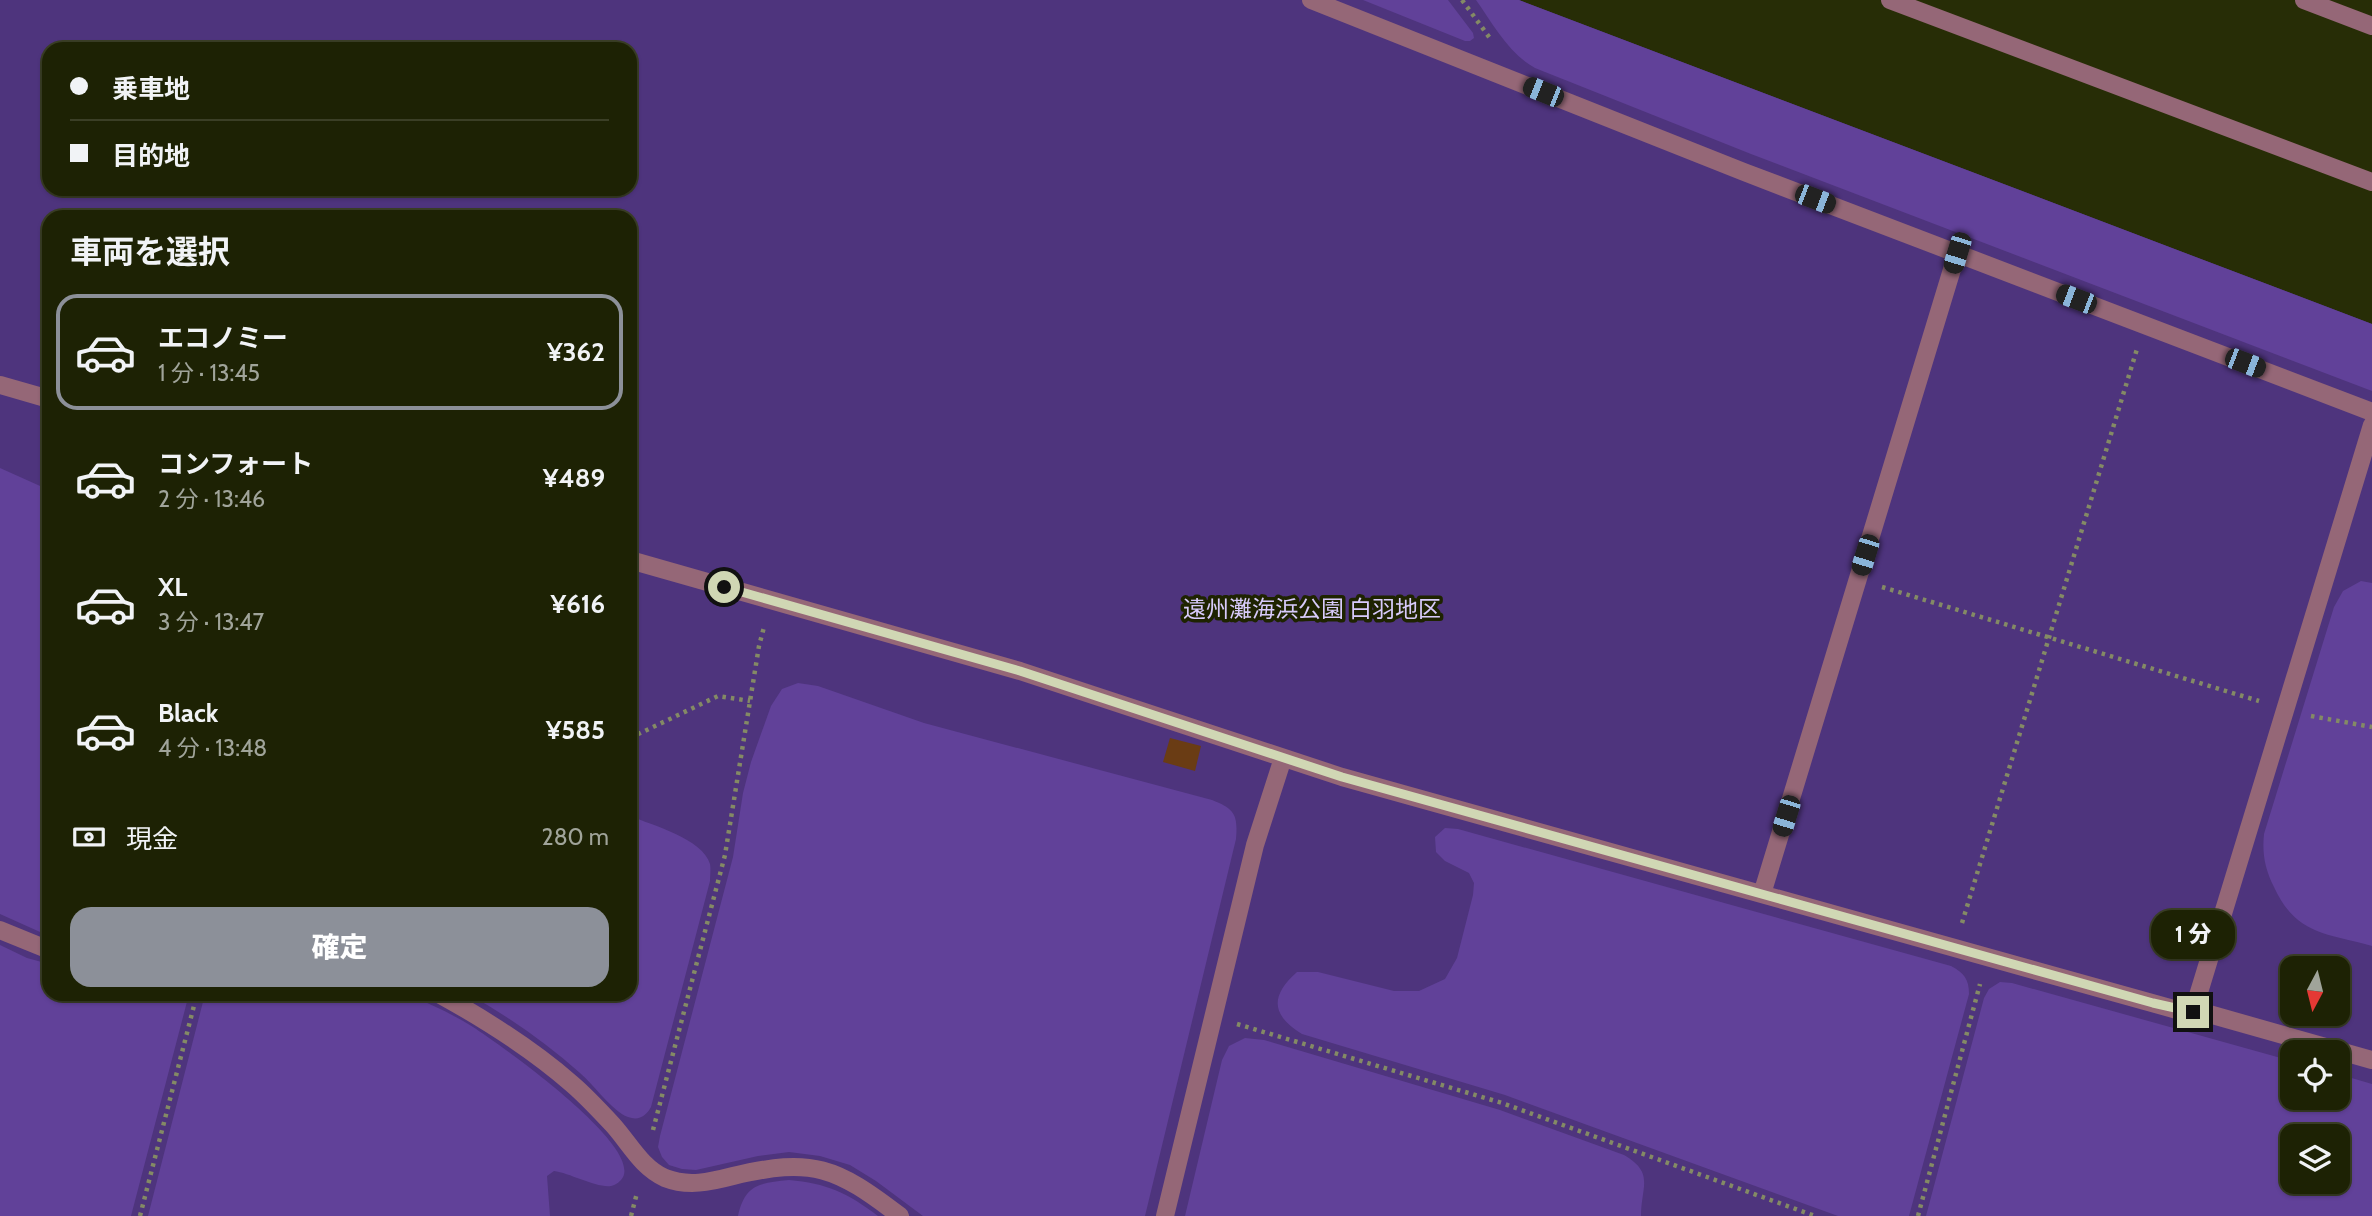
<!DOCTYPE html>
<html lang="ja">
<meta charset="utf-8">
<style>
body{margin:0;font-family:Cabin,"Noto Sans JP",sans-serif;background:#252a0e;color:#f1f3f6;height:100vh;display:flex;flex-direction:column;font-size:26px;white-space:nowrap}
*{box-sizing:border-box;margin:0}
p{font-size:23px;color:#a0a49a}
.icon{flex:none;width:38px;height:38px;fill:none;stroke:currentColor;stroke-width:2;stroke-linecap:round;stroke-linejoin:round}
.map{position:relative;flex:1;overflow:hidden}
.drawer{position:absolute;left:42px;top:210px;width:595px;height:791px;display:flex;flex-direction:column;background:#1d2204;border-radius:21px;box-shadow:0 2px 5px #0004,0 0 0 2px #3b3f26}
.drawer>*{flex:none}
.top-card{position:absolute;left:42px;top:42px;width:595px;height:154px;border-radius:21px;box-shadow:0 2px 5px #0004,0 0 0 2px #3b3f26;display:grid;align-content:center;height:154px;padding:0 28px;background:#1d2204}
.needle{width:46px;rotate:187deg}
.fabs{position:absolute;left:2280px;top:956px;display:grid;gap:14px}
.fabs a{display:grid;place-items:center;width:70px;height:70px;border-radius:14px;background:#1d2204;box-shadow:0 2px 5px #0004,0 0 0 2px #3b3f26;font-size:35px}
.end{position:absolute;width:32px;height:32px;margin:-16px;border:9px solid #d0d7b4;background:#111;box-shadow:0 0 0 4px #111}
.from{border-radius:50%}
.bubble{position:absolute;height:49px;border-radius:21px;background:#1d2204;box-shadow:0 2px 5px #0004,0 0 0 2px #3b3f26;font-size:23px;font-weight:800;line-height:49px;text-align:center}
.car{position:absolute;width:21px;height:42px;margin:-21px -10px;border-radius:9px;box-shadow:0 0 5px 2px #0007;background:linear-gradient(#222 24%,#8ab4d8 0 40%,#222 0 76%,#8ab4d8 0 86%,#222 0)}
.top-card b{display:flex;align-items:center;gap:24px;height:66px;font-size:26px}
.top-card b+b{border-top:2px solid #3b3f26}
.top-card i{width:18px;height:18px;background:#f1f3f6}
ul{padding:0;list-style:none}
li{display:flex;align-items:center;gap:21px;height:116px;margin:0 14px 10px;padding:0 14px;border:4px solid transparent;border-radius:21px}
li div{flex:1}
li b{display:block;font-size:26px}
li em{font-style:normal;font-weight:800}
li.on{border-color:#8c9099}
li>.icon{width:63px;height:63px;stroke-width:1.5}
h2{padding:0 28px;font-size:32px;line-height:84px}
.pay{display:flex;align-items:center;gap:18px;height:77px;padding:0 28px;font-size:26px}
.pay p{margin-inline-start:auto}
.button{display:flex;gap:14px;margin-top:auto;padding:14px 28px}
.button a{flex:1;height:80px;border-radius:21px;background:#8c9099;color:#fff;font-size:28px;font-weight:800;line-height:80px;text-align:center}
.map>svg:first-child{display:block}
.green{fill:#4e347d;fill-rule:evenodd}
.forest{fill:#614199;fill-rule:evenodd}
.building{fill:#6a3c14}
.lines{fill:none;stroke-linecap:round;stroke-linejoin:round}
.path{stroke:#848a65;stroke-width:4.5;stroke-dasharray:3.5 5;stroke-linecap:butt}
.minor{stroke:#956777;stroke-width:18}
.route{stroke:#d0d7b4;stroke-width:9}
.labels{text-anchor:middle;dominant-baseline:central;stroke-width:7;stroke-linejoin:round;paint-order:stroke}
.park-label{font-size:23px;fill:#d8cbfb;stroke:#1e2300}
</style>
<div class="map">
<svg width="2372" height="1216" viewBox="0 0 2372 1216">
<rect width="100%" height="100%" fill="#272d06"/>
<path class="green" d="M0,0h1519l853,324v892h-2372zM49,49h581v140h-581zM49,217h581v777h-581zM2292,968h46v45h-46zM2292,1052h46v45h-46zM2292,1136h46v45h-46z"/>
<path class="forest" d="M1363,0h85l25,33 1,5 -4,3h-5z
M1476,0h43l853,324v67l-621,-237 -216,-86c-26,-14 -42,-44 -59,-68z
M0,468l49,22v446l-49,-22z
M2361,581l11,2v363c-46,-13 -76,-11 -98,-59 -9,-18 -12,-33 -10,-53l70,-227 9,-16z
M798,683l20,3 106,37 288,77c23,9 26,15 24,39l-91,377h-222l-47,-35 -26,-16 -30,-9 -31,-4 -31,4 -62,14 -14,-1 -13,-4 -7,-8 -4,-10 2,-11 73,-279 10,-64 8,-31 20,-56 11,-17z
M630,816c22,9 73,23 80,48 1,5 0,12 0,17l-59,226c-5,9 -12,14 -23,10 -16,-6 -34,-32 -48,-44 -34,-30 -72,-57 -112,-79h162z
M1445,828l13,1 493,137c13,7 18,13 18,28l-60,222h-71l-333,-121 -203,-61c-31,-19 -32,-38 -5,-62h21l76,19h25l26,-12 12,-21 16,-63 1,-12 -5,-10 -24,-12 -9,-9 -1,-15z
M0,945l27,13 22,6v30h140l-58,222h-131z
M2000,982l12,1 280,78v36h46v-23l34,10v132h-446l58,-218 5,-9zM2292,1136h46v45h-46z
M205,994h201c23,9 46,20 67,33 26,17 167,116 150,150 -2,4 -7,8 -12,9 -15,2 -41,-13 -57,-15l-7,5 3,40h-402z
M1245,1038l19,2 236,70 124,45c31,18 17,32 17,61h-456l37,-156 7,-14z
M789,1180c37,3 59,13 89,36h-140c7,-32 22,-33 51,-36z"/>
<path class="building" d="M1170,738l31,8 -6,25 -32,-9z"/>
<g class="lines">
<path class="path" d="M1462,0l30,41
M1882,587l377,114
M2311,716l61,11
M630,738l88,-42 32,5
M1962,923l175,-574
M1237,1024l265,79 313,113
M653,1130l72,-275 34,-209 5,-19
M140,1216l57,-222
M631,1216l6,-23
M1918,1216l62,-232"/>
<path class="minor" d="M1311,0l433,172 628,240
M1890,0l482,182
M2304,0l68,26
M0,385l49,14
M630,560l390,111 322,106 835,233 32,4 163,46
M1762,894l195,-641
M0,930l49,20
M439,994c47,26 92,54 133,90 14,12 28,27 41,41 17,19 28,42 52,53 23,9 45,4 68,-2 80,-19 103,-9 167,40
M2193,1012l179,-587
M1165,1216l90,-371 28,-87"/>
</g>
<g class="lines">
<path class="route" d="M724,587l296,84 322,106 811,226 40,9"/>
</g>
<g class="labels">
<g class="park-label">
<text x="1312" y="609">遠州灘海浜公園 白羽地区</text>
</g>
</g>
</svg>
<div class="fabs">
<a><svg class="needle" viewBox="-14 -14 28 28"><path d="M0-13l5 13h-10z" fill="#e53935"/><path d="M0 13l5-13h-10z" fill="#a0a49a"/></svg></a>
<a><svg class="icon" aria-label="locate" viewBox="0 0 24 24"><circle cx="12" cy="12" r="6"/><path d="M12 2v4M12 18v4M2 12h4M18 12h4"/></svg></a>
<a><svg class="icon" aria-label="layers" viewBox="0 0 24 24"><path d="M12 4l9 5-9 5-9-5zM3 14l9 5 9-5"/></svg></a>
</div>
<i class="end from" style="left:724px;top:587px"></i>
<i class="end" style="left:2193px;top:1012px"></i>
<div class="bubble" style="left:2151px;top:910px;width:84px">1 分</div>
<i class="car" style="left:1543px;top:92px;rotate:292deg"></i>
<i class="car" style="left:1815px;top:199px;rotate:111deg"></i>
<i class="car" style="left:1957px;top:253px;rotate:197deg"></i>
<i class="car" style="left:2076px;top:299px;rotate:291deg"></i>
<i class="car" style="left:2245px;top:363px;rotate:111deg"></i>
<i class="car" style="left:1865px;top:555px;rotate:197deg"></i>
<i class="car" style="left:1786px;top:816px;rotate:197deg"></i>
<div class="top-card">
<b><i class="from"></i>乗車地</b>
<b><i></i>目的地</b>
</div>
<section class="drawer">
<h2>車両を選択</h2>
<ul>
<li class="on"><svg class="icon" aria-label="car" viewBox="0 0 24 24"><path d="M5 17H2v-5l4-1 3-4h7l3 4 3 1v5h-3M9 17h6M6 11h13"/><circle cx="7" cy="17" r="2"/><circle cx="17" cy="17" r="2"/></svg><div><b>エコノミー</b><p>1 分 · 13:45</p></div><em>¥362</em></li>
<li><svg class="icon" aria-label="car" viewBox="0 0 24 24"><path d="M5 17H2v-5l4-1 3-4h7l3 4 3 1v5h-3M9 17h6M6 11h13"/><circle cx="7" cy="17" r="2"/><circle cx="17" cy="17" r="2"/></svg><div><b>コンフォート</b><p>2 分 · 13:46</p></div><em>¥489</em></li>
<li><svg class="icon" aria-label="car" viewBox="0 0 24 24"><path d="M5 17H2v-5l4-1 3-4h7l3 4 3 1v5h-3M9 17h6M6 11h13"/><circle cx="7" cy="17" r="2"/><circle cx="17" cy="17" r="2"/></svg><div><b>XL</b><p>3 分 · 13:47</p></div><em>¥616</em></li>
<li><svg class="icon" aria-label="car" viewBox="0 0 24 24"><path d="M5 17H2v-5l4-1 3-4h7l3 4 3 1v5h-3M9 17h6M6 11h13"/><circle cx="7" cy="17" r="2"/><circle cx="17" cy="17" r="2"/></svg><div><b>Black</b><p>4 分 · 13:48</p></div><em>¥585</em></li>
</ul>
<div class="pay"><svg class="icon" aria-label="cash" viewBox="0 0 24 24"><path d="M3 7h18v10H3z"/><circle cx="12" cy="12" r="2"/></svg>現金<p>280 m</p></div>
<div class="button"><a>確定</a></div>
</section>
</div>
